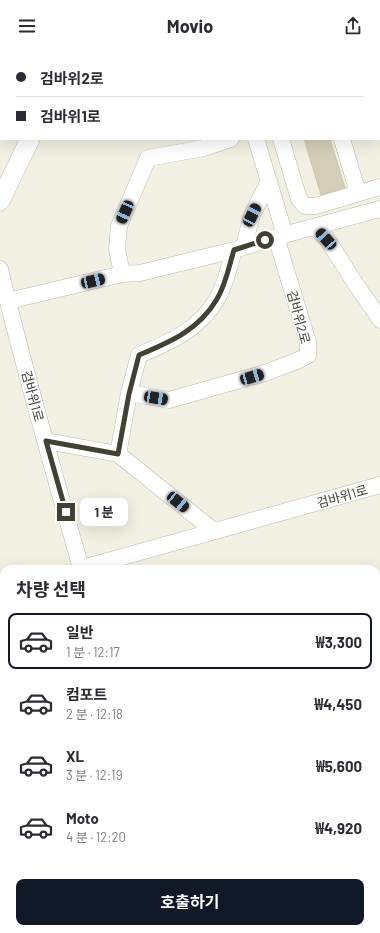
<!DOCTYPE html>
<html lang="ko">
<meta charset="utf-8">
<style>
body{margin:0;font-family:Barlow,"Noto Sans KR",sans-serif;background:#f2f2f3;color:#2b2b33;height:100vh;display:flex;flex-direction:column;font-size:15px;white-space:nowrap}
*{box-sizing:border-box;margin:0}
p{font-size:13px;color:#7c7c81}
.icon{flex:none;width:22px;height:22px;fill:none;stroke:currentColor;stroke-width:2;stroke-linecap:round;stroke-linejoin:round}
.map{position:relative;flex:1;overflow:hidden}
.sheet{position:absolute;left:0px;top:513px;width:380px;height:368px;display:flex;flex-direction:column;background:#fff;border-radius:12px 12px 0 0;box-shadow:0 4px 16px #0002}
.sheet>*{flex:none}
.guide{position:absolute;left:0px;top:0px;width:380px;height:88px;box-shadow:0 4px 16px #0002;display:grid;align-content:center;height:88px;padding:0 16px;background:#fff}
.end{position:absolute;width:18px;height:18px;margin:-9px;border:5px solid #444033;background:#fff;box-shadow:0 0 0 2px #fff}
.from{border-radius:50%}
.bubble{position:absolute;height:28px;border-radius:8px;background:#fff;box-shadow:0 4px 16px #0002;font-size:13px;font-weight:700;line-height:28px;text-align:center}
.car{position:absolute;width:12px;height:24px;margin:-12px -6px;border-radius:5px;box-shadow:0 0 3px 1px #0007;background:linear-gradient(#222 24%,#8ab4d8 0 40%,#222 0 76%,#8ab4d8 0 86%,#222 0)}
.guide b{display:flex;align-items:center;gap:14px;height:38px;font-size:15px}
.guide b+b{border-top:1px solid #e1e1e2}
.guide i{width:10px;height:10px;background:#2b2b33}
ul{padding:0;list-style:none}
li{display:flex;align-items:center;gap:12px;height:56px;margin:0 8px 6px;padding:0 8px;border:2px solid transparent;border-radius:8px}
li div{flex:1}
li b{display:block;font-size:15px}
li em{font-style:normal;font-weight:700}
li.active{border-color:#111827}
li>.icon{width:36px;height:36px;stroke-width:1.5}
h2{padding:0 16px;font-size:18px;line-height:48px}
.cta{display:flex;gap:8px;margin-top:auto;padding:8px 16px}
.cta a{flex:1;height:46px;border-radius:8px;background:#111827;color:#fff;font-size:16px;font-weight:700;line-height:46px;text-align:center}
header{display:flex;justify-content:space-between;align-items:center;height:52px;padding:0 16px;background:#fff;font-size:18px;font-weight:700}
.map>svg:first-child{display:block}
.residential{fill:#e7e3d1}
.building{fill:#d4ceb8;stroke:#d0c7ab}
.lines{fill:none;stroke-linecap:round;stroke-linejoin:round}
.minor-casing{stroke:#bebaa5;stroke-width:17}
.tertiary-casing{stroke:#bebaa5;stroke-width:20}
.minor{stroke:#fff;stroke-width:16}
.tertiary{stroke:#fff;stroke-width:19}
.route{stroke:#444033;stroke-width:5}
.labels{text-anchor:middle;dominant-baseline:central;stroke-width:3;stroke-linejoin:round;paint-order:stroke}
.street-label{font-size:13px;fill:#444033;stroke:#fff}
</style>
<header><svg class="icon" aria-label="menu" viewBox="0 0 24 24"><path d="M4 6h16M4 12h16M4 18h16"/></svg>Movio<svg class="icon" aria-label="share" viewBox="0 0 24 24"><path d="M12 15V3M7 8l5-5 5 5M5 13v7h14v-7"/></svg></header>
<div class="map">
<svg width="380" height="881" viewBox="0 0 380 881">
<rect width="100%" height="100%" fill="#f2f0e3"/>
<path class="residential" d="M376,848l4,2v31h-380v-27h4v23h372z"/>
<path class="building" d="M304,87h26l15,49 -24,7z"/>
<g class="lines">
<defs>
<path id="minor" d="M229,0v1
M254,0l1,1
M324,0l1,1
M357,0v1
M117,1v-1
M170,1v-1
M379,68l1,3
M256,87l29,96
M281,87l18,60 6,7h10l65,-19
M342,87l16,54
M315,175l12,12 28,44 22,32 3,5
M244,194l8,-31 17,-34
M0,217c24,101 53,200 81,299
M122,222l-5,-25 2,-23 29,-68 56,-10 27,-9
M8,249l114,-27 18,-1 94,-23 42,-13 104,-28
M129,341l40,7 96,-27 34,-13 9,-5v-13l-32,-105
M46,389l72,13 96,77
M118,402l11,-61 10,-38c31,-13 60,-25 78,-56 9,-15 12,-33 17,-49
M79,517l301,-84
M0,538l4,-1"/>
<path id="tertiary" d="M74,1l1,-1
M0,149l30,-62
M376,821l4,-1
M0,824h4"/>
</defs>
<use href="#minor" class="minor-casing"/>
<use href="#tertiary" class="tertiary-casing"/>
<use href="#minor" class="minor"/>
<use href="#tertiary" class="tertiary"/>
</g>
<g class="lines">
<path class="route" d="M66,460l-20,-71 72,13 11,-60 10,-39c31,-13 60,-25 78,-56 9,-15 12,-33 17,-49l31,-10"/>
</g>
<g class="labels">
<g class="street-label">
<text transform="translate(299 265) rotate(75)">검바위2로</text>
<text transform="translate(33 344) rotate(75)">검바위1로</text>
<text transform="translate(342 444) rotate(-16)">검바위1로</text>
</g>
</g>
</svg>
<i class="end from" style="left:265px;top:188px"></i>
<i class="end" style="left:66px;top:460px"></i>
<div class="bubble" style="left:80px;top:446px;width:48px">1 분</div>
<i class="car" style="left:125px;top:160px;rotate:204deg"></i>
<i class="car" style="left:252px;top:163px;rotate:26deg"></i>
<i class="car" style="left:326px;top:187px;rotate:318deg"></i>
<i class="car" style="left:93px;top:229px;rotate:77deg"></i>
<i class="car" style="left:252px;top:325px;rotate:74deg"></i>
<i class="car" style="left:156px;top:346px;rotate:99deg"></i>
<i class="car" style="left:178px;top:450px;rotate:129deg"></i>
<div class="guide">
<b><i class="from"></i>검바위2로</b>
<b><i></i>검바위1로</b>
</div>
<section class="sheet">
<h2>차량 선택</h2>
<ul>
<li class="active"><svg class="icon" aria-label="car" viewBox="0 0 24 24"><path d="M5 17H2v-5l4-1 3-4h7l3 4 3 1v5h-3M9 17h6M6 11h13"/><circle cx="7" cy="17" r="2"/><circle cx="17" cy="17" r="2"/></svg><div><b>일반</b><p>1 분 · 12:17</p></div><em>₩3,300</em></li>
<li><svg class="icon" aria-label="car" viewBox="0 0 24 24"><path d="M5 17H2v-5l4-1 3-4h7l3 4 3 1v5h-3M9 17h6M6 11h13"/><circle cx="7" cy="17" r="2"/><circle cx="17" cy="17" r="2"/></svg><div><b>컴포트</b><p>2 분 · 12:18</p></div><em>₩4,450</em></li>
<li><svg class="icon" aria-label="car" viewBox="0 0 24 24"><path d="M5 17H2v-5l4-1 3-4h7l3 4 3 1v5h-3M9 17h6M6 11h13"/><circle cx="7" cy="17" r="2"/><circle cx="17" cy="17" r="2"/></svg><div><b>XL</b><p>3 분 · 12:19</p></div><em>₩5,600</em></li>
<li><svg class="icon" aria-label="car" viewBox="0 0 24 24"><path d="M5 17H2v-5l4-1 3-4h7l3 4 3 1v5h-3M9 17h6M6 11h13"/><circle cx="7" cy="17" r="2"/><circle cx="17" cy="17" r="2"/></svg><div><b>Moto</b><p>4 분 · 12:20</p></div><em>₩4,920</em></li>
</ul>
<div class="cta"><a>호출하기</a></div>
</section>
</div>
